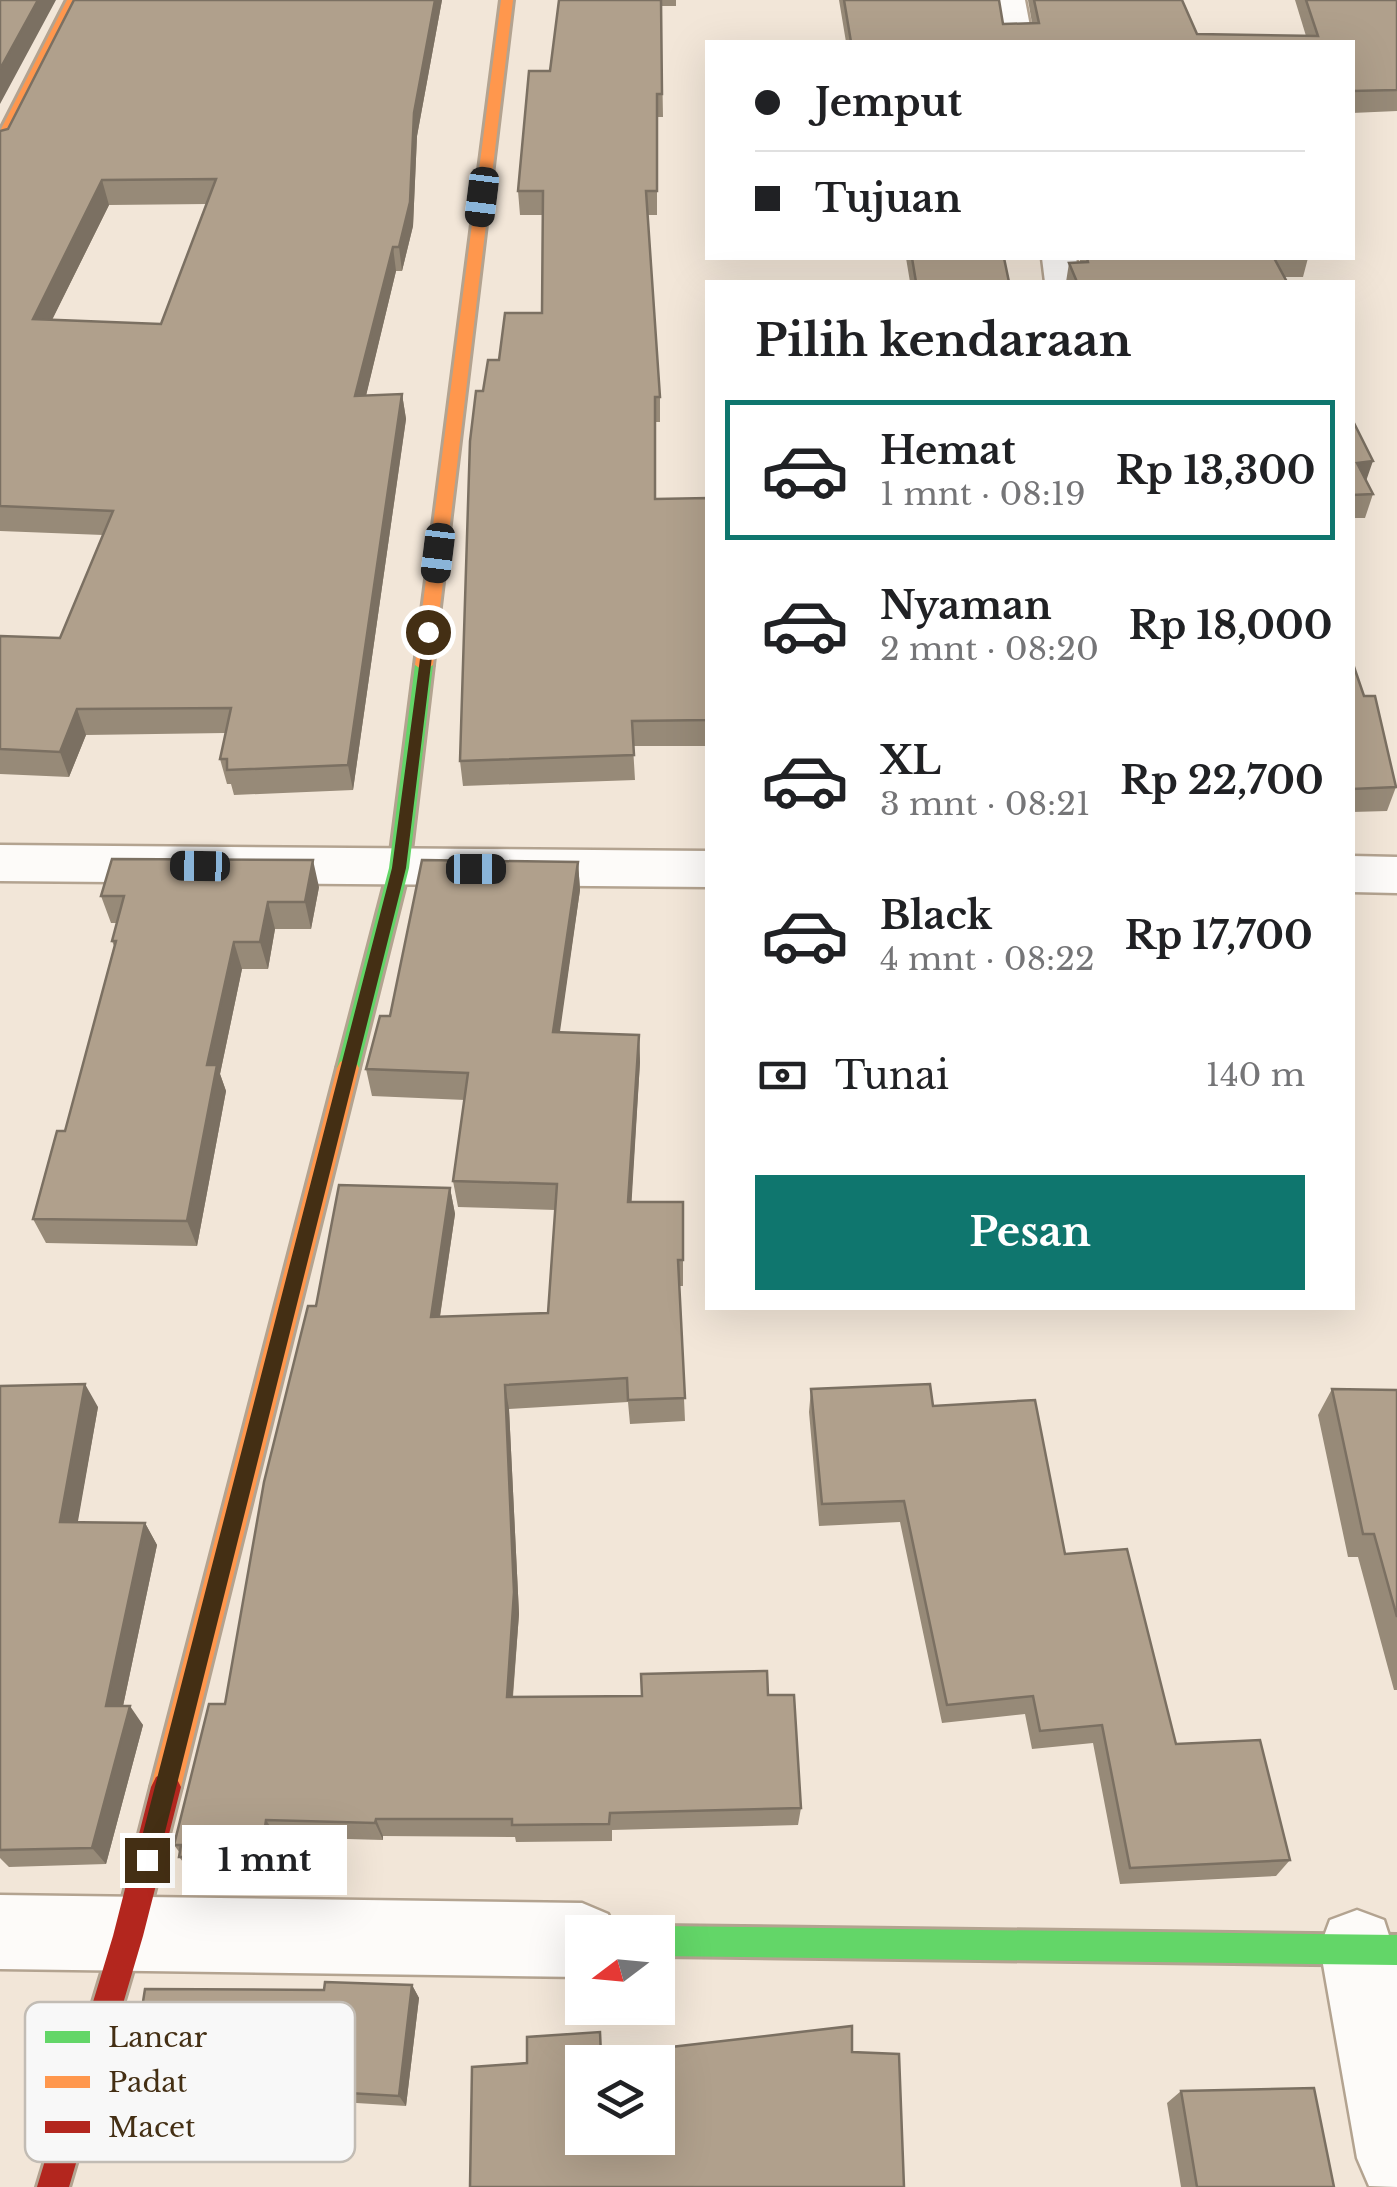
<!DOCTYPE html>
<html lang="id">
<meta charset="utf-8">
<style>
body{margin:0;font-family:"Libre Baskerville",serif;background:#f2f2f2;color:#202124;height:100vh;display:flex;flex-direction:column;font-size:38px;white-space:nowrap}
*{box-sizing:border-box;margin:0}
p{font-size:32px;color:#757577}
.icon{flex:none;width:55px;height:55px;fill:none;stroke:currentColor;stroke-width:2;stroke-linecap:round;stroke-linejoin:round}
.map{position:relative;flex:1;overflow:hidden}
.side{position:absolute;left:705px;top:280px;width:650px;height:1030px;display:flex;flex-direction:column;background:#fff;border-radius:0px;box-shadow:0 10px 40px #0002}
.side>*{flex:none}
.top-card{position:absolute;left:705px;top:40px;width:650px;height:220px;border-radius:0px;box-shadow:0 10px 40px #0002;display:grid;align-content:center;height:220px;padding:0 50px;background:#fff}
.needle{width:65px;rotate:254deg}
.buttons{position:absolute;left:565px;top:1915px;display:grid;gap:20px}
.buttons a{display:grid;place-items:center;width:110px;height:110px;border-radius:0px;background:#fff;box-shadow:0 10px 40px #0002;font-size:50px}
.end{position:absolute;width:45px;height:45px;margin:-22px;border:12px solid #442f14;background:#fff;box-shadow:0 0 0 5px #fff}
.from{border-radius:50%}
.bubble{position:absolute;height:70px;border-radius:0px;background:#fff;box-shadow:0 10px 40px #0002;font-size:32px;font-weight:800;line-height:70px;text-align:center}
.car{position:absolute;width:30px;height:60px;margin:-30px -15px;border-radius:12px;box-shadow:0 0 8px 2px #0007;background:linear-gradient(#222 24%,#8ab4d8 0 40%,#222 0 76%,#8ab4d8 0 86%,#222 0)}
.top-card b{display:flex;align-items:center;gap:35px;height:95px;font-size:38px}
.top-card b+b{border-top:2px solid #e0e0e0}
.top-card i{width:25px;height:25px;background:#202124}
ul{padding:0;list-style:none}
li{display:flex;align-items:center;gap:30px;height:140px;margin:0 20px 15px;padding:0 30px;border:5px solid transparent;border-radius:0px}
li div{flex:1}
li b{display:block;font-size:38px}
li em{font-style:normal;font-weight:800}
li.on{border-color:#0f766e}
li>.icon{width:90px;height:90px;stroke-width:1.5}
h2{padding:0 50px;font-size:45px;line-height:120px}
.pay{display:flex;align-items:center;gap:25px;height:110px;padding:0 50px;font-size:38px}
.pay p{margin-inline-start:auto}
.button{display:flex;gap:20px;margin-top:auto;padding:20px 50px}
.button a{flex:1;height:115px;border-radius:0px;background:#0f766e;color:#fff;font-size:40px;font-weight:800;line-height:115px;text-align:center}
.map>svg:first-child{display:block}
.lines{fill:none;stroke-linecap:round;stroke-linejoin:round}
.street-casing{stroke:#b3a390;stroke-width:5}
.fast-casing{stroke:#b3a390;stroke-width:6}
.slow-casing{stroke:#b3a390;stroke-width:6}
.jam-casing{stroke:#b3a390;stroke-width:6}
.street{fill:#fdfbf9;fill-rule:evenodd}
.fast{fill:#63d668;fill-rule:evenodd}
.slow{fill:#ff974d;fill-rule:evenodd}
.jam{fill:#b3261e;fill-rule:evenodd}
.wall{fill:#978a78;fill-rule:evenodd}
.shaded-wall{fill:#7b7062}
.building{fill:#b0a08c;stroke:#7b7062;stroke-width:2.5;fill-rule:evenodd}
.route{fill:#442f14}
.key{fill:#f8f8f8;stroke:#c2bcb4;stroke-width:2.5}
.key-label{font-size:28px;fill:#442f14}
</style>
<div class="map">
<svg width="1397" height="2187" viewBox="0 0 1397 2187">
<rect width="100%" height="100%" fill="#f2e6d8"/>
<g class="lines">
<defs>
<path id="street" d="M995,0h30l8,42h-30z
M1042,258h34l5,24h-36z
M0,845l708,6v36l-708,-6z
M1352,856l45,1v36l-45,-1z
M0,1895l582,8 26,11 8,18h-34v45l-582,-8z
M1357,1910l27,10 13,40v227l-28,-1 -12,-28 -37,-211 10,-27z"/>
<path id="fast" d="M424,659l9,6 -24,203 -50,200 -3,6h-16l-3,-6 52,-200 26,-203z
M658,1926l739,9v30l-739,-9v-24h-12z"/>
<path id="slow" d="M67,0h12l-72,144 -7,4v-17z
M501,0h12l-80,665 -9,6 -9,-6z
M348,1059l8,3 3,6 -178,719 -5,10 -10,5 -10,-5 -5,-10 186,-719 3,-6z"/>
<path id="jam" d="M166,1772l10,5 5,10 -38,149 -74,251h-32l76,-251 38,-149 5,-10z"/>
</defs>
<use href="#street" class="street-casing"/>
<use href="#fast" class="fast-casing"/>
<use href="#slow" class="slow-casing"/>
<use href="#jam" class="jam-casing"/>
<use href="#street" class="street"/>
<use href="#fast" class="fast"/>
<use href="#slow" class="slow"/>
<use href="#jam" class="jam"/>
</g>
<path class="wall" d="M74,0h368l-25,136 -4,90 -11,45h-6l-30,124 36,-1 4,25 -53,371 -119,5 -3,-11h-4l-7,-25 5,-26 -139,2 -17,42 -69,-3v-138l60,2 43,-103 -103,-4v-400l8,-2zM207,204l-46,120 -109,-4 57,-115z
M559,0h117v6h-15l2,111h-6v98h-9l12,182v25h-5l1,77 52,-1v248h-75l2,34 -172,6 -3,-25 23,-370 16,-31 43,-47 1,-98h-23l-2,-24 32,-120z
M839,0h160l4,24 29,-1 -4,-23h154l15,34 109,2 -11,-36h102v111l-45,2v-71h-506z
M906,258h98l5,24h-99z
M1080,258h228l-5,19h-19l3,5h-221l3,-19 11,-1z
M1352,419l14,63 7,12 -8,24h-13z
M1352,661l44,126 -9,24 -35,1z
M578,862l2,28 -21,143 80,2 1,27 -9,140h52v84h-4l6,135 -55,3 -2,-22 -119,7 10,205 -6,83 255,-2 33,113 -3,17 -186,5v11l-96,1 -1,-5 -132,-1v4l-106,-3 -5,35 -80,1 -13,-16 1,-4 -6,-8 51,-141 91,-398 134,-118 5,26 -15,103 108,-4 7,-103 -97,-3 -5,-26 12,-81 -93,-4 -6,-27 24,-53z
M319,887l-8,42h-36l-7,40h-26l-22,105 6,17 -29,155 -151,-3 -13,-24 32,-88 49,-185 -2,-5 5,-18h-6l-10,-27z
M0,1386l98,21 -21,116h68l12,22 -34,161 20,19 -37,139 -97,3 -9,-9z
M811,1389l122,17 132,148 111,190 114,116 -14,16 -156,8 -27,-141 -61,6 -7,-35 -83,9 -42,-201 -81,4 -10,-114z
M1332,1389l65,1v300h-3l-36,-133h-10l-30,-142z
M412,1985l7,13 -13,108 -99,-6 -165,1 -13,-10 195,-101z
M1181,2091l153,96h-153l-14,-84z"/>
<path class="shaded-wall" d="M38,0h18l-56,104v-35z
M435,0h7l-25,136 -4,90 -11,45 -3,-24 15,-134z
M102,180l7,25 -69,139 -7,-25z
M393,247l3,24 -36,150 -5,-25z
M402,394l4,25 -53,371 -5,-25z
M1373,461l-8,23 -8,-21z
M77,709l9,26 -17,42 -9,-25z
M313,860l6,27 -8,42 -6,-27z
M578,862l2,28 -24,170 -3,-28z
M268,902l7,27 -7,40 -8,-27z
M234,942l8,27 -22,105 6,17 -29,155 -10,-25 20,-156z
M639,1035l1,27 -10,166 -2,-26z
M450,1188l5,26 -19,128 -5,-25z
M85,1384l13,23 -24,137 -14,-22z
M505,1385l4,24 10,205 -8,103 -4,-20z
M145,1523l12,22 -38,180 -13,-19z
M130,1706l13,19 -37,139 -14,-16z
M376,1819l7,17v4l-8,-17z
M266,1820l11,17 -5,35 -11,-16z
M412,1985l7,13 -13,108 -7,-10z"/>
<path class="building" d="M0,0h38l-38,69z
M74,0h361l-21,113 -4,89 -11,45h-6l-38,149 47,-2 -54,371 -121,5v-11h-7l11,-51 -154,1 -17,43 -60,-3v-113l60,2 53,-127 -113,-5v-375l8,-2zM216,179l-55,145 -128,-5 69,-139z
M559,0h102l1,94h-5v97h-11l14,206h-5v102l53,-1v222l-76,1 2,34 -174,6 10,-320 6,-50h7l5,-31h11l6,-47h37l1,-122h-25l11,-120h21z
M844,0h155l4,24 36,-1 -5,-23h148l15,34 121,2 -12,-36h91v90l-45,1v-49h-501z
M912,258h92l5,24h-93z
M1087,258h187l13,24h-210l-8,-19 19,-1z
M1352,419l21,42 -16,2 16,31 -21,1z
M1352,661l12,35h11l21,91 -44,2z
M112,859l201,1 -8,42h-37l-8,40h-26l-27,123h10l-30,156 -154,-2 24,-88h8l51,-190h-4l12,-45h-23z
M422,860l156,2 -25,170 86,3 -11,167h55v58h-5l7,138 -57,2 -1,-22 -122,7 9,207 -7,105 135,-1 -1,-22 126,-3 1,24h26l7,113 -191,5 -1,11 -97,1v-6h-136l-1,4 -109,-3 -5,36 -82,1 2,-12h-7l35,-141h16l39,-222 44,-176h8l23,-121 111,3 -19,129 117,-4 9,-129 -104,-3 15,-108 -102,-4 14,-53h10z
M85,1384l-25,138 85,1 -39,183h24l-38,142 -92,2v-464z
M930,1384l3,22 102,-6 30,154 62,-5 49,195 84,-4 30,120 -160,8 -28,-143 -62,6 -7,-35 -86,9 -43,-204 -82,3 -11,-115z
M1332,1389l65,1v227l-23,-83h-11z
M325,1982l87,3 -13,111 -102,-6 -168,1 16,-102 179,1z
M852,2026v26l47,2 5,133h-434l2,-120 55,-4v-26l73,-5 1,23zM582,2062h76v76h-76z
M1314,2088l20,99h-137l-16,-96z"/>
<path class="route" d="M424,629l11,3 -29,236 -248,992 -3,8 -8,3 -8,-3 -3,-8 256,-992z"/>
<rect x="25" y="2002" width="330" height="160" rx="15" class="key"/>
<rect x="45" y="2031" width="45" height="12" fill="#63d668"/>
<rect x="45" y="2076" width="45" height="12" fill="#ff974d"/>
<rect x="45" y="2121" width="45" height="12" fill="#b3261e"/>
<g class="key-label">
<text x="108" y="2047">Lancar</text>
<text x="108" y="2092">Padat</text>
<text x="108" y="2137">Macet</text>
</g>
</svg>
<div class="buttons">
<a><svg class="needle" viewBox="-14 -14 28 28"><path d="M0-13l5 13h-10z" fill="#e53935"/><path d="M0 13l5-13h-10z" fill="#757577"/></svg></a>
<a><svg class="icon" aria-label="layers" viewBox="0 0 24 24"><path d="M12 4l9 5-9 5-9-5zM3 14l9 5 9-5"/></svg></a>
</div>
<i class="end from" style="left:428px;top:632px"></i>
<i class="end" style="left:147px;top:1860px"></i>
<div class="bubble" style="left:182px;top:1825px;width:165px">1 mnt</div>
<i class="car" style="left:482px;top:197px;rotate:187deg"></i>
<i class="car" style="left:438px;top:553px;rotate:187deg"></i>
<i class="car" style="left:200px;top:866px;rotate:271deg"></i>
<i class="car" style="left:476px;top:869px;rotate:90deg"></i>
<div class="top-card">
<b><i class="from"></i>Jemput</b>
<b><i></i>Tujuan</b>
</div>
<section class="side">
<h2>Pilih kendaraan</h2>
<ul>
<li class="on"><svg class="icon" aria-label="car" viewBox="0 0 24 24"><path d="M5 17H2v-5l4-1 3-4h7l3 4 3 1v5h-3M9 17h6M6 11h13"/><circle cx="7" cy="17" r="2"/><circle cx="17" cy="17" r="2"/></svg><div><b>Hemat</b><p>1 mnt · 08:19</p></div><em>Rp 13,300</em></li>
<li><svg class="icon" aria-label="car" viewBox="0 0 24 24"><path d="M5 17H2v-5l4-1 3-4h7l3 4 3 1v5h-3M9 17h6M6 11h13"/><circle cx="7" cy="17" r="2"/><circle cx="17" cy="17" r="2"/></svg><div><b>Nyaman</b><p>2 mnt · 08:20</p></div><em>Rp 18,000</em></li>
<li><svg class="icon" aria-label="car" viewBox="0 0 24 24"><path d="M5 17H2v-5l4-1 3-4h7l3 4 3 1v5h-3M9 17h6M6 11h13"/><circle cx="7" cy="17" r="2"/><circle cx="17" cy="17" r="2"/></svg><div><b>XL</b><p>3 mnt · 08:21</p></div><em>Rp 22,700</em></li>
<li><svg class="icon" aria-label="car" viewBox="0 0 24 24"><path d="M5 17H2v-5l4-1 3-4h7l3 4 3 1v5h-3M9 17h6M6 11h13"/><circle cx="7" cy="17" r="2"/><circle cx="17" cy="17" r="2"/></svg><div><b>Black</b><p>4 mnt · 08:22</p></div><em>Rp 17,700</em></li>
</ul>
<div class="pay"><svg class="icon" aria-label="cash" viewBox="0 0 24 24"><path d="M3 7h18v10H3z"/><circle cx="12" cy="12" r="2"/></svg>Tunai<p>140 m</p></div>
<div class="button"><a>Pesan</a></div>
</section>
</div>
